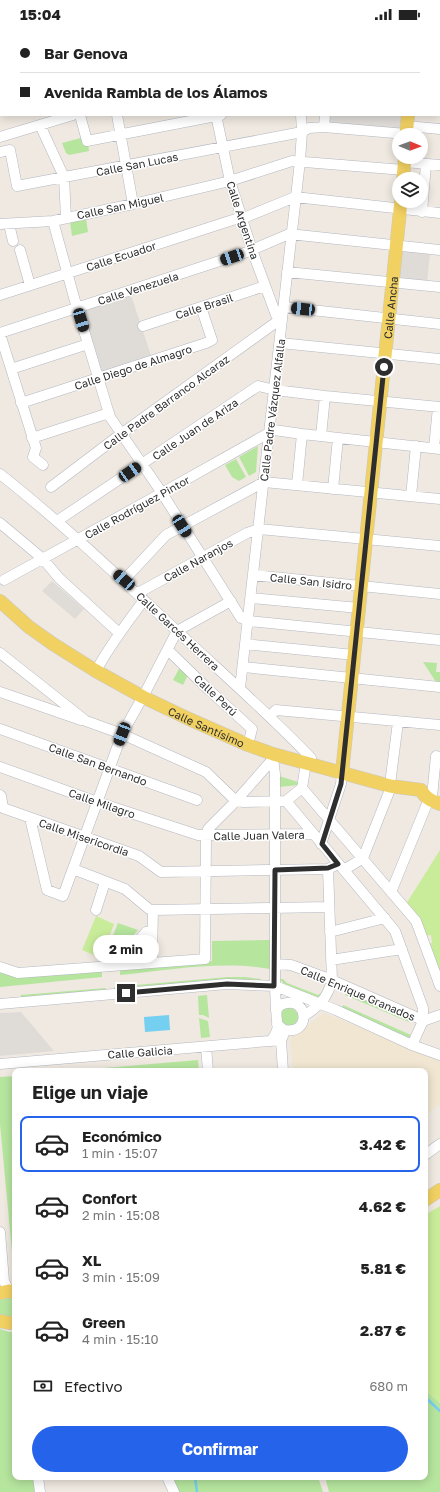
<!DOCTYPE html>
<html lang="es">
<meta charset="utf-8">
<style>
body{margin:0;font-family:"Golos Text",sans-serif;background:#f2f2f2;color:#222;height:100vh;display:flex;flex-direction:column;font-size:15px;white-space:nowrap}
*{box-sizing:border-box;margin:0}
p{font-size:13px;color:#767676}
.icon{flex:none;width:22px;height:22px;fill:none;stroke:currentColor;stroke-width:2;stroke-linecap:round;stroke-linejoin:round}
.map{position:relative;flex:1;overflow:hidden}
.details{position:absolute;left:12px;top:1040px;width:416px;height:412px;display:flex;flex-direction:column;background:#fff;border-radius:8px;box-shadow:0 2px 10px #0003}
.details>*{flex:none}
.hud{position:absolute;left:0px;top:0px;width:440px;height:88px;box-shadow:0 2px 10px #0003;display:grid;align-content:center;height:88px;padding:0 20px;background:#fff}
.needle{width:26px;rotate:91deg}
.tools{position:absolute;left:392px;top:100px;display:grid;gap:8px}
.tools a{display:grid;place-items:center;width:36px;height:36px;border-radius:50%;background:#fff;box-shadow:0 2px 10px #0003;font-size:20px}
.end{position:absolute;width:18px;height:18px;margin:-9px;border:5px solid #2e2e2e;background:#fff;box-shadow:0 0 0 2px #fff}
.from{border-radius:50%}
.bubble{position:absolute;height:28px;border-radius:14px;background:#fff;box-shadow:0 2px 10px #0003;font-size:13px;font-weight:700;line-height:28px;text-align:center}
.car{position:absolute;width:12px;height:24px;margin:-12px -6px;border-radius:5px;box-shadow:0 0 3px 1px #0007;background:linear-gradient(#222 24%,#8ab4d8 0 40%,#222 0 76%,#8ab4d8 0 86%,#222 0)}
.hud b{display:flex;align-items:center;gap:14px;height:38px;font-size:15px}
.hud b+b{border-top:1px solid #e0e0e0}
.hud i{width:10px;height:10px;background:#222}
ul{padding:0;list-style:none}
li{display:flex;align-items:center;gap:12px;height:56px;margin:0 8px 6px;padding:0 12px;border:2px solid transparent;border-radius:8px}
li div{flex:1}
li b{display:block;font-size:15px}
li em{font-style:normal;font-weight:700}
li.selected{border-color:#2563eb}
li>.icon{width:36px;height:36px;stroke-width:1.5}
h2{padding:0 20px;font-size:18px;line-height:48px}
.pay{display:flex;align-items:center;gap:10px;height:44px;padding:0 20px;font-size:15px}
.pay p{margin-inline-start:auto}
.action{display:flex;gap:8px;margin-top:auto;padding:8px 20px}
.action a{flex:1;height:46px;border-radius:24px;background:#2563eb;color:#fff;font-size:16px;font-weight:700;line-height:46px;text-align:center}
.status{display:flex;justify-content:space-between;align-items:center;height:28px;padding:0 20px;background:#fff;direction:ltr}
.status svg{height:11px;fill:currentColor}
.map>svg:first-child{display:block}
.education{fill:#f0e6d1}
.green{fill:#b6e59e}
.pitch{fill:#c9ec9a}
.plaza{fill:#dfdcd8}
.water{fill:#75cff0}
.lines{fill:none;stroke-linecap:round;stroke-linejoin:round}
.stream{stroke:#75cff0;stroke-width:2.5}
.minor-casing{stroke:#b4b7c1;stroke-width:11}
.major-casing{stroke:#c9c9c9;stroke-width:14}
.minor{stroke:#fff;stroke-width:10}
.major{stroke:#f2d163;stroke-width:13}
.route{stroke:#2e2e2e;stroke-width:5}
.labels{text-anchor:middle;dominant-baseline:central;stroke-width:3;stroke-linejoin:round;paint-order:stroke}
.street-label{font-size:11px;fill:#2e2e2e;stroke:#fff}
</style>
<div class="status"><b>15:04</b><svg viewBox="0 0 49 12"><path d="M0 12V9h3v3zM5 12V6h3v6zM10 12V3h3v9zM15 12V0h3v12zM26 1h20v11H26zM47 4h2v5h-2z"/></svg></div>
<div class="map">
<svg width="440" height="1464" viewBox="0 0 440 1464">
<rect width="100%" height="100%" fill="#efe9e1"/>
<path class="education" d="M324,985l116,47v44l-15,11v-44h-132l-3,-35 10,-4z"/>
<path class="green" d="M81,110l7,6 1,7 -20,4 -3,-2 -4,-10z
M86,190l2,14 -16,4 -2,-14z
M258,418l-2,26 -7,4 -10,-19z
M236,431l10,18 -7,4 -7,-4 -7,-12z
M423,634l14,1 -1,9h4v11l-4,-1z
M180,639l6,6 1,4 -4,8 -10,-5z
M279,748l19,6v3l-19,2z
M118,895l20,7 -21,25 -4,3 -10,2z
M147,911l1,20 -17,2 -1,-3z
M270,912v29c-48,-9 -101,1 -150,6v-6l92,-8v-20z
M102,942v7l-102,10v-15z
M228,949h17l16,2v1l-32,-1 -115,10v-2z
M280,951h3l4,4 31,12 3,-2 2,1 -4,4 -35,-14z
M106,960v2l-85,7v-2z
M347,961l64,28 -2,5 -64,-27z
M207,967l2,23 -6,-3h-4l-1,-19z
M343,977l68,30 -2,3 -67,-30z
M280 989a9 9 0 1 1 18 0a9 9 0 1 1-18 0Z
M199,990l9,3 2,16 -9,1z
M198,1032l1,11h-129z
M15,1048v178l-3,-2 -12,-128v-47z
M5,1268l10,2v18l-3,2 -12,-2v-17z
M0,1301l9,3h6v145h18l2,15h-35z
M425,1362l15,13v89h-111l-4,-15h100z
M172,1449h146l5,15h-144z"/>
<path class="pitch" d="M440,822v131l-13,-37 5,-1 -1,-8 -7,1 -18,-32z
M96,888l18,8 -13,34 -19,-8z
M440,1178v197l-15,-13v-175z"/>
<path class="plaza" d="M327,87h77l-1,16 -76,-6z
M402,222l28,3 -3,30 -28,-3z
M131,267l21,63 -50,16 -21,-64z
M52,553l32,28 -9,10 -33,-28z
M21,984l33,39 -54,5v-43z"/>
<path class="water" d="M169,987l1,15 -25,2 -1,-15z"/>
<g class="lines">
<path class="stream" d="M425,1369l15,14
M195,1449l2,15"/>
<defs>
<path id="minor" d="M46,0v1
M215,0l1,1
M260,0v1
M287,0v1
M363,0l21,1
M168,1l3,-1
M326,1v-1
M439,17h1
M0,32l1,13
M0,55h1
M439,59h1
M80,87l7,26 134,-26
M117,87l16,89
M216,87l14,66 22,69 24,65 6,5
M40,97l24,52 2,41
M407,98l33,3
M324,99l1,-12
M0,109l73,-22
M0,124l10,-2 7,36 285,-54 7,-4 15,-1 82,7
M404,134l36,3
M422,184l4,-48
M53,193l22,80 35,116 52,76 79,125 7,3 192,19
M0,196l53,-3 80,-17 97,-23 62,-20 112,9
M9,196l4,17
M20,222l10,35
M287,244l153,15
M0,267l242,-78h4l49,-20 145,16
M284,279l156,17
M143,298l122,-40
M0,305l247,-81 42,-18 151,16
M0,306l36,114 -3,9 10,8
M280,315l160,16
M11,341l77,-25
M21,375l185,-60 6,-3 -11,-33
M321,408l4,-40
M32,410l77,-25
M434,420l4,-41
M0,446c62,49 119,103 177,157 45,42 91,82 134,127l-1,6
M297,457l5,-51
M51,459l70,-53 154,-111 7,-3
M333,461l5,-51
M411,468l5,-50
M57,493l201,-135 17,4 50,6 115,11
M0,495l43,36 16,19 60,55
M253,547l187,19
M4,552l158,-87 112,-63 28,4 138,15
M124,552l42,-45 98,-53 176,17
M138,565l109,-60 12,-4 181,17
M251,570l108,10
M245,616l109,11
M168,622l41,40 43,39 -4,16
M0,625l86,68 36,13 84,38 30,29 8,1 42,-1 109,130 28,77v13l-11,24
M243,639l197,20
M96,643c13,-25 31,-48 48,-71
M240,660l60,-527 2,-29 -1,-17
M0,664l81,28
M270,688l6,-6 164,15
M0,701l197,71
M273,730l2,16v212l1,25
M306,735l-4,25 114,133 24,65
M0,739l97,35 101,33 115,-1
M0,767l1,1 2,12 136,48 22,16 167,-3 10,-5
M286,773l16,-13
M433,773l-1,-4 4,-41 4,1
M30,790l17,72 16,6 59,-162 24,-43 31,-60 54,-30
M321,816l20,-60 1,-11
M73,841l52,20 24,20 4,1 176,-3
M344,842l19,-12 26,-66 9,-70
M391,864l38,-93
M96,882l9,-28
M330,904l55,-14
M152,930l1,-48
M331,932l71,-11
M275,936l16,1 41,15 84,37 7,4
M118,937l28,-33 6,-1
M0,939l18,6 187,-14 1,-123 2,-7 28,-28 36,-41
M0,976l227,-20 48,2 61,24 76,35 28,10
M304,988c16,-11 23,-17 28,-36l-4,-111
M423,993l17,-6
M271,1013c2,-3 5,-7 6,-11 3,-9 -8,-24 10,-27 21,-4 24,32 -3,27l-7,-6
M206,1019l2,24
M0,1036l281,-24
M283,1043l-2,-31 2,-4
M425,1127l15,-11
M0,1204l4,49 5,10
M38,1449l2,15
M167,1449l7,15"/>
<g id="major">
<path d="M414,1v-1"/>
<path d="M406,107l2,-20"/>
<path d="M403,151l2,-22"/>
<path id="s1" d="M0,573l29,26 24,17 43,27 47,26 46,22 59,26 25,9 117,32 31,4c4,8 11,11 19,14"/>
<path id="s2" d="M342,745l59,-572"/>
<path d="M425,1172l15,-10"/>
<path d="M0,1265l9,-2 6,2"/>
<path d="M0,1293l10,2 5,-1"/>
</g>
</defs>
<use href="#minor" class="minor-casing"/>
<use href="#major" class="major-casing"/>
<use href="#minor" class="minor"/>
<use href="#major" class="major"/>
</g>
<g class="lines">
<path class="route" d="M126,965l101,-9 47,2 1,-116 53,-2 10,-4 -16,-20 19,-60 43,-417"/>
</g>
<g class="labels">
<g class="street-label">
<text transform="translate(137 136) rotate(-11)">Calle San Lucas</text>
<text transform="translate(120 178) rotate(-12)">Calle San Miguel</text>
<text transform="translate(243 192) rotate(72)">Calle Argentina</text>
<text transform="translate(121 228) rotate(-18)">Calle Ecuador</text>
<text transform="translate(138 260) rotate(-18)">Calle Venezuela</text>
<text transform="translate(204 278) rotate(-18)">Calle Brasil</text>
<text stroke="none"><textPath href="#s2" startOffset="468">Calle Ancha</textPath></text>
<text transform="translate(133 339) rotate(-18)">Calle Diego de Almagro</text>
<text transform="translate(166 374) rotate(-36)">Calle Padre Barranco Alcaraz</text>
<text transform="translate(272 382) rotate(-83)">Calle Padre Vázquez Alfalla</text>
<text transform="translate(195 401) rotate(-34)">Calle Juan de Ariza</text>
<text transform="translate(137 479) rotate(-29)">Calle Rodríguez Pintor</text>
<text transform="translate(198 532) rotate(-29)">Calle Naranjos</text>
<text transform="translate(311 553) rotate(6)">Calle San Isidro</text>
<text transform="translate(178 603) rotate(43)">Calle Garcés Herrera</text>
<text transform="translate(216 667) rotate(43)">Calle Perú</text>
<text stroke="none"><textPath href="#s1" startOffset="243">Calle Santísimo</textPath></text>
<text transform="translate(98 736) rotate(20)">Calle San Bernando</text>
<text transform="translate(102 775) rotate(19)">Calle Milagro</text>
<text transform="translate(259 807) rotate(-1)">Calle Juan Valera</text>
<text transform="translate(84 809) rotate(19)">Calle Misericordia</text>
<text transform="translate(358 965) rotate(23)">Calle Enrique Granados</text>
<text transform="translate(140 1024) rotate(-4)">Calle Galicia</text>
</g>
</g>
</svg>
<div class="tools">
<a><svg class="needle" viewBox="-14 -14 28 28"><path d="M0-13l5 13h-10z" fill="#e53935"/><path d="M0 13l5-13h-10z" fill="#767676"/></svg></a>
<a><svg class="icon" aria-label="layers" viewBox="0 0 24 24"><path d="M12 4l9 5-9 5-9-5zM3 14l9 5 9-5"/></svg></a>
</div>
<i class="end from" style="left:384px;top:339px"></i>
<i class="end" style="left:126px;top:965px"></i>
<div class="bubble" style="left:93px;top:907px;width:66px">2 min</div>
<i class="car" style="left:232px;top:229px;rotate:251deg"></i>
<i class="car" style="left:303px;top:281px;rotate:276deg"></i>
<i class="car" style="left:81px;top:292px;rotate:163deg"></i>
<i class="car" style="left:130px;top:444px;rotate:56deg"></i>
<i class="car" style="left:182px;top:498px;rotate:147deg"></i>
<i class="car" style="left:124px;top:552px;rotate:311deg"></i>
<i class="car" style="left:122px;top:706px;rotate:201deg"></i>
<div class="hud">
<b><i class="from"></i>Bar Genova</b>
<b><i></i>Avenida Rambla de los Álamos</b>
</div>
<section class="details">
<h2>Elige un viaje</h2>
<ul>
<li class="selected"><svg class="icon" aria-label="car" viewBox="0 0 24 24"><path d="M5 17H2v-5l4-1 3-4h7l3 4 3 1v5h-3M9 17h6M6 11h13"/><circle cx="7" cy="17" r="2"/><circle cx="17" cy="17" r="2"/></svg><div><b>Económico</b><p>1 min · 15:07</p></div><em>3.42 €</em></li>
<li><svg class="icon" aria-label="car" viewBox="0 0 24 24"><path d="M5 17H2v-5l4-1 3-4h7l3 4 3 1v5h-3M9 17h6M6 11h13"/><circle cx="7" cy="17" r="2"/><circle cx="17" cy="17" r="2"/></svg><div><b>Confort</b><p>2 min · 15:08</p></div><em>4.62 €</em></li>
<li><svg class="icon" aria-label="car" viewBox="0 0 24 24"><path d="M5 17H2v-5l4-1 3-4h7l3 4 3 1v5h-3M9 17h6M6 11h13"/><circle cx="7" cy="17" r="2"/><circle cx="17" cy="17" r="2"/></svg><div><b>XL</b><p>3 min · 15:09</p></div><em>5.81 €</em></li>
<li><svg class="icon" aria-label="car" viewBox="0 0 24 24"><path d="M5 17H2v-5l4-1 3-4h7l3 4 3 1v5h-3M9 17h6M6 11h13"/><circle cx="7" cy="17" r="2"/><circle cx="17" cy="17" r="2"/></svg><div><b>Green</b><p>4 min · 15:10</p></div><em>2.87 €</em></li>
</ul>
<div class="pay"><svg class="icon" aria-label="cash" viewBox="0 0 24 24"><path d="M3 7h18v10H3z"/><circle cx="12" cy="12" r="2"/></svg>Efectivo<p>680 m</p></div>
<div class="action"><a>Confirmar</a></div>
</section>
</div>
